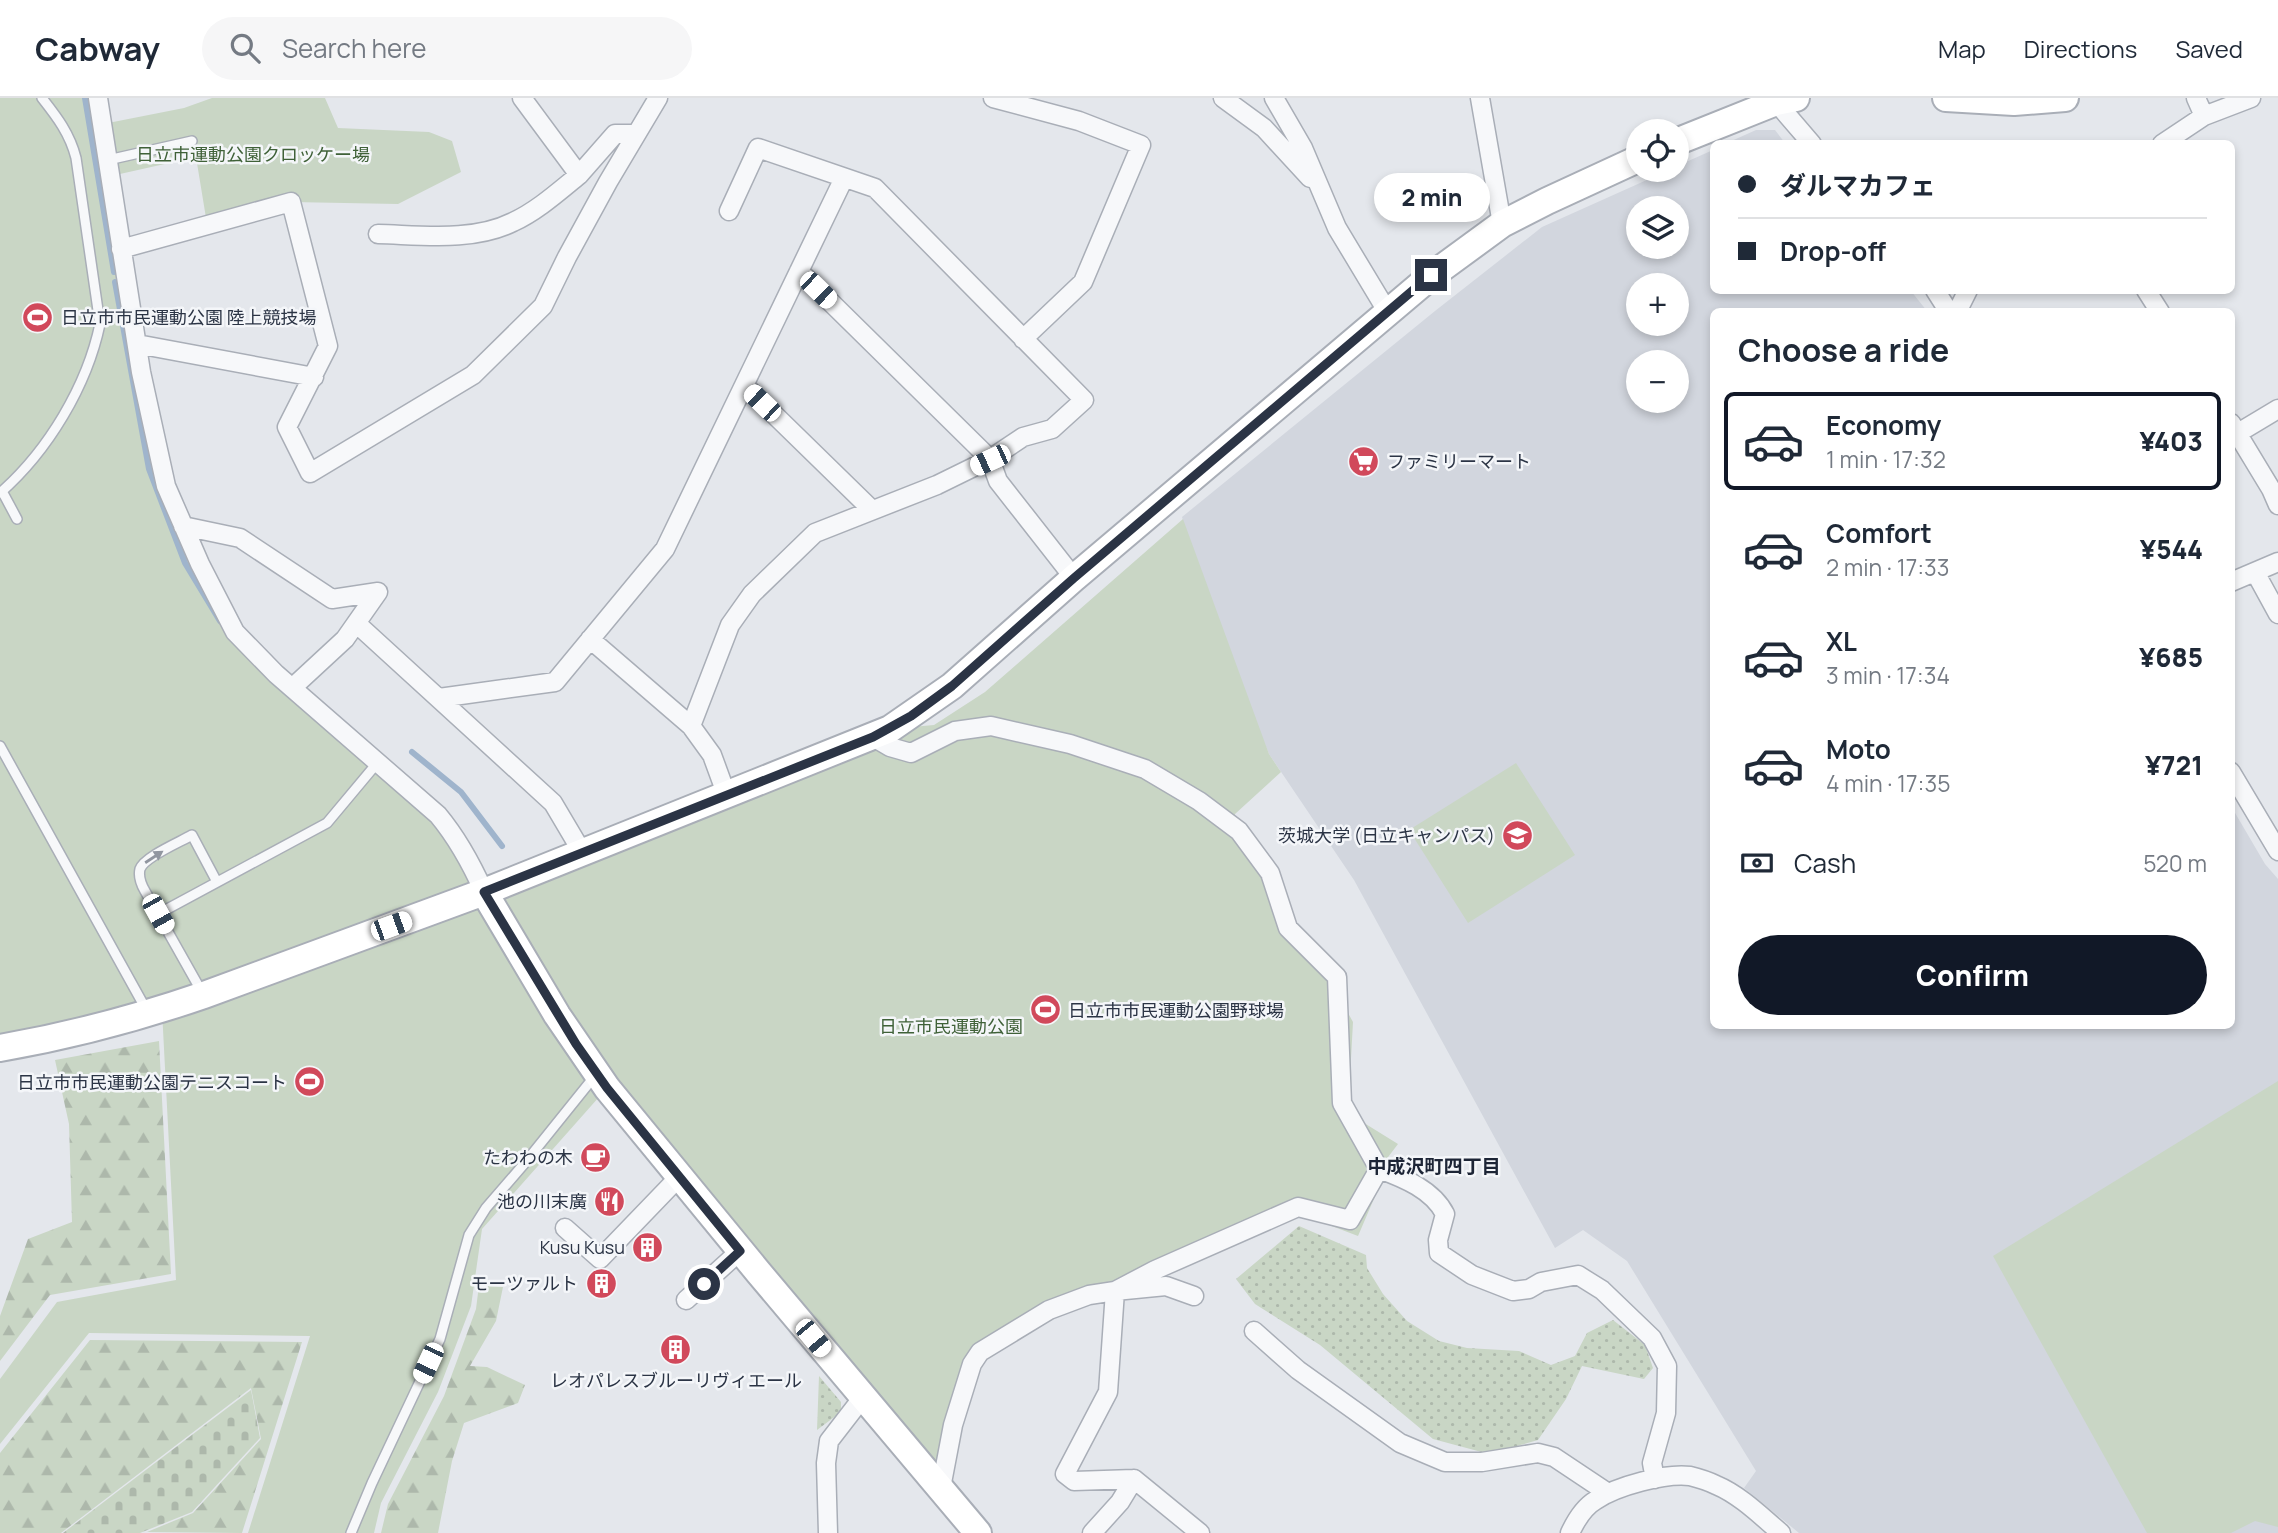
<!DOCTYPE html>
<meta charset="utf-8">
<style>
body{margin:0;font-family:Manrope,"Noto Sans JP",sans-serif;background:#f6f6f7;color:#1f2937;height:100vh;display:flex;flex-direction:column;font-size:26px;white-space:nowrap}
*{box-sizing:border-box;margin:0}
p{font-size:23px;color:#747a83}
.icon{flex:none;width:38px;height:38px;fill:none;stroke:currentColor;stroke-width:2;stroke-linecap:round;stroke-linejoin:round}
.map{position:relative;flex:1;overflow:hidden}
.sheet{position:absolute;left:1710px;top:210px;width:525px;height:721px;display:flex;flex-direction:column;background:#fff;border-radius:10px;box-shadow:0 4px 10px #0003}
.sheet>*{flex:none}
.banner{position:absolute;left:1710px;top:42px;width:525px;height:154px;border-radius:10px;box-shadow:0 4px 10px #0003;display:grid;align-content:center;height:154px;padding:0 28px;background:#fff}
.controls{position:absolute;left:1626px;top:21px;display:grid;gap:14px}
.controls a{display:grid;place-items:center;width:63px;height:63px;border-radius:50%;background:#fff;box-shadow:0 4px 10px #0003;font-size:35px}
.end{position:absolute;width:32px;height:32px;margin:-16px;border:9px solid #2b3445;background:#fff;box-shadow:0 0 0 4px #fff}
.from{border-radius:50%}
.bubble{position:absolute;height:49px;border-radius:24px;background:#fff;box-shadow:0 4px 10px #0003;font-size:23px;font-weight:800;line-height:49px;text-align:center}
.car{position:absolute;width:21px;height:42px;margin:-21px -10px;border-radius:9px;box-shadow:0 0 5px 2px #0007;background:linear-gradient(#fff 24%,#345 0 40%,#fff 0 76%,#345 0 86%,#fff 0)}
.banner b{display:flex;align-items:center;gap:24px;height:66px;font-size:26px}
.banner b+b{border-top:2px solid #e0e1e3}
.banner i{width:18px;height:18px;background:#1f2937}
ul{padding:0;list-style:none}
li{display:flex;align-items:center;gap:21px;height:98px;margin:0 14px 10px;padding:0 14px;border:4px solid transparent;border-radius:10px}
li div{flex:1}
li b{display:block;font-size:26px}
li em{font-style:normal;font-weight:800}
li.current{border-color:#111827}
li>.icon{width:63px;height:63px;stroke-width:1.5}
h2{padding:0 28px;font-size:32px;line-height:84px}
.pay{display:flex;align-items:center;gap:18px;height:77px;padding:0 28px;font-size:26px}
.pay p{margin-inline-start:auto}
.button{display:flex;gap:14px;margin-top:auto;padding:14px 28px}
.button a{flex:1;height:80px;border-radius:42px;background:#111827;color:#fff;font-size:28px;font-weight:800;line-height:80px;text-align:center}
header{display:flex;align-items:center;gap:42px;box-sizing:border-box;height:98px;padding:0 35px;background:#fff;border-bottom:2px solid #e0e1e3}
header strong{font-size:33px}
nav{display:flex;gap:38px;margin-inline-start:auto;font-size:24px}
.search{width:490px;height:63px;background:#f6f6f7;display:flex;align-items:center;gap:18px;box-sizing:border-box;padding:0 24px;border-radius:38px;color:#747a83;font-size:26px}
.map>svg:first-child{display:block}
.built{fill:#d2d6de;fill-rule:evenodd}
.grass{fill:url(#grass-dots)}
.forest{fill:url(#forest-firs)}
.cemetery{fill:url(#cemetery-stones)}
.green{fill:#c9d6c5}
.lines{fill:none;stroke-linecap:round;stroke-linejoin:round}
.stream{stroke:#9fb4cc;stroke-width:6}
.lane-casing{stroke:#a9aeb7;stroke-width:12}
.street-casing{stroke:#a9aeb7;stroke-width:21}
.secondary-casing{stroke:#a9aeb7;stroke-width:30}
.lane{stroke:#f7f8fa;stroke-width:9}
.street{stroke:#f7f8fa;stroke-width:18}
.secondary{stroke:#fff;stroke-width:26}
.oneway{fill:#9196a0}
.route{stroke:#2b3445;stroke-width:9}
.labels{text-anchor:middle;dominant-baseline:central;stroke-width:5;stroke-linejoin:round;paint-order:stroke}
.park-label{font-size:18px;fill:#3f6138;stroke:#f4f6f9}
.poi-label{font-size:18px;fill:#2b3445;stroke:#f4f6f9;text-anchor:end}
.neighbourhood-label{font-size:19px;font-weight:bold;fill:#1d2536;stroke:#f4f6f9}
</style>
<header>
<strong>Cabway</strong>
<div class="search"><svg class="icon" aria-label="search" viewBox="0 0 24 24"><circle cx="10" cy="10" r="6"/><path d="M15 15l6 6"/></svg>Search here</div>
<nav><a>Map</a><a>Directions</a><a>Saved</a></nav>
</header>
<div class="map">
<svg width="2278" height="1435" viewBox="0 0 2278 1435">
<defs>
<pattern id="grass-dots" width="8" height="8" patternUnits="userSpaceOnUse" patternTransform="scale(1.75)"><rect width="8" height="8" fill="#c9d6c5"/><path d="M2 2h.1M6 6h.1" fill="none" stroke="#adb8ab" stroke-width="1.8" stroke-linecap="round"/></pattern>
<pattern id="forest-firs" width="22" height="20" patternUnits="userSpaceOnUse" patternTransform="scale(1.75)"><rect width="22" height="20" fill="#c9d6c5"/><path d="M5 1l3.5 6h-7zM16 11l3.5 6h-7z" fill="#adb8ab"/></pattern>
<pattern id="cemetery-stones" width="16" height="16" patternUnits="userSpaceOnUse" patternTransform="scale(1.75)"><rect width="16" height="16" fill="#c9d6c5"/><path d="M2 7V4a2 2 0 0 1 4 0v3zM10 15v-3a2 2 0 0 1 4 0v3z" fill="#adb8ab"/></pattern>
</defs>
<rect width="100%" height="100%" fill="#e4e7ec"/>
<path class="built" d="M1756,32h19l10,13h-58z
M1713,52v140l198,1 16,20 -214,1v714h518v-220l34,58 13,15v654h-479l-55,-45 12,-17 -129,-210 -44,-31 -28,18 -201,-368 -85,-126 -58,-139 -29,-98 253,-206 107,-84 127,-57h7l1,-4zM1638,110h38v39h-38zM1638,187h38v39h-38zM1638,264h38v39h-38z"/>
<path class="grass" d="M1299,1128l67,29 1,13 16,26 24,27 32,20 28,7 52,3 32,14 24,-9 12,-23 26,-13 32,25 8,23 -9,11 -62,-13 -16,33 -28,41 -49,14 -56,-15 -113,-94 -65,-41 -19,-25z
M819,1278l22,26v10l-24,18z"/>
<path class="forest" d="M159,943l12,233 -121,21 -50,66v-45l28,-77 44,-17 -3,-98 -14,-64z
M479,1187l24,2 -7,34 -26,45 17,1 38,18 -7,18 -54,20 -12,38 -14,72h-57l7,-29 56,-108 32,-87z
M90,1242l212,2 -60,191 -95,-1 46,-19 68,-74 -10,-51 -190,145h-61v-80z"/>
<path class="cemetery" d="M251,1292l9,48 -68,74 -52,21h-77z"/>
<path class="green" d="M0,0h97l6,26 81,-16 28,-10h113l13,30 91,4 23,9 9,31 -63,32 -107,-2 -84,22 -11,-67 -85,19 55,310 69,146 203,183 46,77 406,-163 44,-4 51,-33 198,-173 86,235 12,18 -46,42 -1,18 80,120 39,70 -5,91 50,31 -19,25 3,11 -24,56 -58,-22 -231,90 -97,60 -35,120 -330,-396 -125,141 -11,77 -33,86 -57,111 -7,30h-126l62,-197 -221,-3 -89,111v-65l57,-77 119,-22 -14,-270 -162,39z
M1516,665l59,92 -107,68 -59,-93z
M2278,983v446l-23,-6 -24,12h-84l-154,-277z"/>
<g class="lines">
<path class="stream" d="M85,0l29,174
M115,184l34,187 36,94 35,58
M412,654l49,40 41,54"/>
<defs>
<path id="lane" d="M108,62l84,-19
M2,393l15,28
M0,395c48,-42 87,-107 100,-169l-24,-166c-6,-24 -19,-41 -34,-60
M0,648l147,265
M158,816l169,-91 51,-61
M203,896l-58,-103c-4,-7 -7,-14 -5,-22 4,-12 40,-27 52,-34l25,47
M351,1435l21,-50 68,-144 29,-104 17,-27 38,-44 70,-87"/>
<path id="street" d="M98,0l43,274 25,114 34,78 35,68 41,42 162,141c20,24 33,48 46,77
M522,0l57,77 36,-41h21
M993,0l86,23 62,24 -58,137 -60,57
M1223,0l41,30 46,50
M1274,0l29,50 34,80 50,83
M1480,0l22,126
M1776,0v4l36,42
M2196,0l8,18
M2162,46l42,-28 47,-18
M378,136c43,1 95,8 135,-12 24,-11 45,-30 66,-47
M121,151l170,-47 37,144 -41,81 23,46 163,-98 70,-69 24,-49 41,-75 50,-84
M799,173l191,188 8,22 76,97
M1935,192l14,22
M2146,192l14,22
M1957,214l11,-22
M137,246l177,33
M744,287l128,125
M2231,325l40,66 7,16
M2238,335l40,-24
M183,428l57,12 92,61 46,-7 -33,47 -53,49
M2255,474l23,42
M2231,484l47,-20
M356,525l197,180 29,49
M590,541l101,87 21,29 15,41
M439,600l116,-16 110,-133 179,-371
M691,628l39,-101 22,-31 63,-61 122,-48 53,-26 33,-22 29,-8 32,-29 -209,-212 -117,-40 -29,63
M873,639l17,10 21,6 44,-22 36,-5 79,18 75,25 54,32 40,30 31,42 18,55 49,49 5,126 37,66c25,9 54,21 66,45l-7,26 1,13 33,22 41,16 16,-2 12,-7 37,-7 24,15 50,48 15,28 -1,47 -14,50 3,16
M2231,674l47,79
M565,1130l35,31 79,-82
M686,1202l54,-49
M1254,1233l44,39 102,73 45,19h37l56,-9 16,4 54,36
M1134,1381l66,54
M941,1390l12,-63 19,-61 8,-12 69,-42 40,-15 26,-4 40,-21 143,-63 52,13 29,-51
M828,1435l-2,-70 3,-22 34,-44
M1092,1435l28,-31 14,-23 -60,2 -9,-7 43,-82 7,-101 51,-5 28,10
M1570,1435c6,-13 14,-26 26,-33 21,-14 69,-27 94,-24 8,2 18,5 26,9 24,10 45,31 65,48"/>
<path id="secondary" d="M1946,0l68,4 51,-4
M1676,44l100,-40 20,-4
M484,794l73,123 50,73 152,185 219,260
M0,950c69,-12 137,-30 204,-53l280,-103 406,-163 62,-43 122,-108 357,-302 71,-52 45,-23 91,-42"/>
</defs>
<use href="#lane" class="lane-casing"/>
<use href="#street" class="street-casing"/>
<use href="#secondary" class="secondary-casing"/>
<use href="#lane" class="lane"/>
<use href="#street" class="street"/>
<use href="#secondary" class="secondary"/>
</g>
<defs><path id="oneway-solid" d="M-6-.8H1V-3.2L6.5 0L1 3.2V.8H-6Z" transform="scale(1.75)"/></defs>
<use class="oneway" href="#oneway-solid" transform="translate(154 759) rotate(-33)"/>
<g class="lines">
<path class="route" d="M704,1186l36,-33 -133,-163 -31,-44 -92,-152 389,-155 38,-21 41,-30 122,-108 357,-303"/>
</g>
<defs>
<symbol id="stadium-disc" viewBox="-11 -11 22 22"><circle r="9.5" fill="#d1495b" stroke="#f4f6f9"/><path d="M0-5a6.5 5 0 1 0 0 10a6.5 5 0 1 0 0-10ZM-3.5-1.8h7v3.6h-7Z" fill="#fff"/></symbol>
<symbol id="supermarket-disc" viewBox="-11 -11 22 22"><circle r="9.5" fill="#d1495b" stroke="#f4f6f9"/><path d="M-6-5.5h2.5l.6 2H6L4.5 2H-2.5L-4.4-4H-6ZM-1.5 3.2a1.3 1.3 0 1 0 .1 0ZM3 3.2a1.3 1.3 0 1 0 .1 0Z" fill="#fff"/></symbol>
<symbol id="university-disc" viewBox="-11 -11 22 22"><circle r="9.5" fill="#d1495b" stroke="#f4f6f9"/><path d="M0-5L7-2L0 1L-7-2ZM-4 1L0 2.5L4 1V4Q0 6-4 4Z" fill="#fff"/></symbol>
<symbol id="cafe-disc" viewBox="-11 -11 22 22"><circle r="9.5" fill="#d1495b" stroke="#f4f6f9"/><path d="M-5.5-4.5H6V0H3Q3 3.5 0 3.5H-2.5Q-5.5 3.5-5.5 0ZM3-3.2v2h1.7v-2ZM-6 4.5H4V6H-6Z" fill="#fff"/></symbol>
<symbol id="restaurant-disc" viewBox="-11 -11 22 22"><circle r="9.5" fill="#d1495b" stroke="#f4f6f9"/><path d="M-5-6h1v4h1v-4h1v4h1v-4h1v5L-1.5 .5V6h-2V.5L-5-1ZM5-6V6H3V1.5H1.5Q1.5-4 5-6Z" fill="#fff"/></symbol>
<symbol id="building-disc" viewBox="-11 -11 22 22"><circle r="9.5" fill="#d1495b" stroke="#f4f6f9"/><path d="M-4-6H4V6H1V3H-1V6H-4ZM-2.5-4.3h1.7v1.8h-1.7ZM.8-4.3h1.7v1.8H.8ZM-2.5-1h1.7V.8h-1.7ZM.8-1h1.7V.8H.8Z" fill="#fff"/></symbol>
</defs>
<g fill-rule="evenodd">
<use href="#stadium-disc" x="20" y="202" width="35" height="35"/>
<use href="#supermarket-disc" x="1346" y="346" width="35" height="35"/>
<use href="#university-disc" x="1500" y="720" width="35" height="35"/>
<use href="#stadium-disc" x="1028" y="894" width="35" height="35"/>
<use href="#stadium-disc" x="292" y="966" width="35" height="35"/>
<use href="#cafe-disc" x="578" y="1042" width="35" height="35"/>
<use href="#restaurant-disc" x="592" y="1086" width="35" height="35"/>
<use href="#building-disc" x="630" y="1132" width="35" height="35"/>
<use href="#building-disc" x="584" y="1168" width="35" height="35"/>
<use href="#building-disc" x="658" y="1234" width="35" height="35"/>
</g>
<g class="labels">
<g class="park-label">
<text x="253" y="56">日立市運動公園クロッケー場</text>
<text x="951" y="928">日立市民運動公園</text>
</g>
<g class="poi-label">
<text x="61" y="219" text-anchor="start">日立市市民運動公園 陸上競技場</text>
<text x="1387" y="363" text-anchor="start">ファミリーマート</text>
<text x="1495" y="737">茨城大学 (日立キャンパス)</text>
<text x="1068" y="912" text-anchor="start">日立市市民運動公園野球場</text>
<text x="287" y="984">日立市市民運動公園テニスコート</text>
<text x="573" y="1059">たわわの木</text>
<text x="587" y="1103">池の川末廣</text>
<text x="625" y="1149">Kusu Kusu</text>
<text x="578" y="1185">モーツァルト</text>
<text x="676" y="1282" text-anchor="middle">レオパレスブルーリヴィエール</text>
</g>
<g class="neighbourhood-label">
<text x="1434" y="1068">中成沢町四丁目</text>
</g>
</g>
</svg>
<div class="controls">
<a><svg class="icon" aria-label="locate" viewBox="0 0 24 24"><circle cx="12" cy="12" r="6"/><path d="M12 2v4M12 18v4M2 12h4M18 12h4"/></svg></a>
<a><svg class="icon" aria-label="layers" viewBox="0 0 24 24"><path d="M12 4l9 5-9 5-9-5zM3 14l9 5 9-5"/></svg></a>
<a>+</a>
<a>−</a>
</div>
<i class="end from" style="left:704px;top:1186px"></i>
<i class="end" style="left:1431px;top:177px"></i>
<div class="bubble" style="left:1374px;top:75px;width:116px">2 min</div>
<i class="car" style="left:818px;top:192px;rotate:134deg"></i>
<i class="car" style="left:762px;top:305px;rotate:314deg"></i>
<i class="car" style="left:990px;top:362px;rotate:245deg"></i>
<i class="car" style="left:158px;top:816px;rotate:151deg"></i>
<i class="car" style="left:391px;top:828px;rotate:70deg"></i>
<i class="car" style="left:813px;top:1240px;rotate:140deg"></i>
<i class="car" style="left:428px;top:1265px;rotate:205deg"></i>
<div class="banner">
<b><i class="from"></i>ダルマカフェ</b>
<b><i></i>Drop-off</b>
</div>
<section class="sheet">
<h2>Choose a ride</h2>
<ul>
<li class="current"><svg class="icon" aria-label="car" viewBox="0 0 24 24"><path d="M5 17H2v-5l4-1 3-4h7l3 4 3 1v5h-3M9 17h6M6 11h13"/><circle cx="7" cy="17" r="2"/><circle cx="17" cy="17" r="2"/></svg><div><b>Economy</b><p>1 min · 17:32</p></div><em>¥403</em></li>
<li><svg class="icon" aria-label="car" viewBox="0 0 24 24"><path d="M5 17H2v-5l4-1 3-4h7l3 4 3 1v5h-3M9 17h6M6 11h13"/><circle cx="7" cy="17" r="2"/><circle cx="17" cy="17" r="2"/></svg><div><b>Comfort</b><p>2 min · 17:33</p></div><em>¥544</em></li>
<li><svg class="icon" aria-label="car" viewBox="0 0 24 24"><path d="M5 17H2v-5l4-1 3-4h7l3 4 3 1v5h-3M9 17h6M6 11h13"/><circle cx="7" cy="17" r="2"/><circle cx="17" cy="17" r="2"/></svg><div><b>XL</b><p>3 min · 17:34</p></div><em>¥685</em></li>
<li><svg class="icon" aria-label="car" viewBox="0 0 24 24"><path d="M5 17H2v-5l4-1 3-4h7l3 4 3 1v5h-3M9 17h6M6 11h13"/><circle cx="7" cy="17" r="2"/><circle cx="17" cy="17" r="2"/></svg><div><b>Moto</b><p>4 min · 17:35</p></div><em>¥721</em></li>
</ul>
<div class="pay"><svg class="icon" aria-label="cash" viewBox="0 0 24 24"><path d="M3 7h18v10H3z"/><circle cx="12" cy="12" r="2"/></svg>Cash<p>520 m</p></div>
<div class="button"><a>Confirm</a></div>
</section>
</div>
